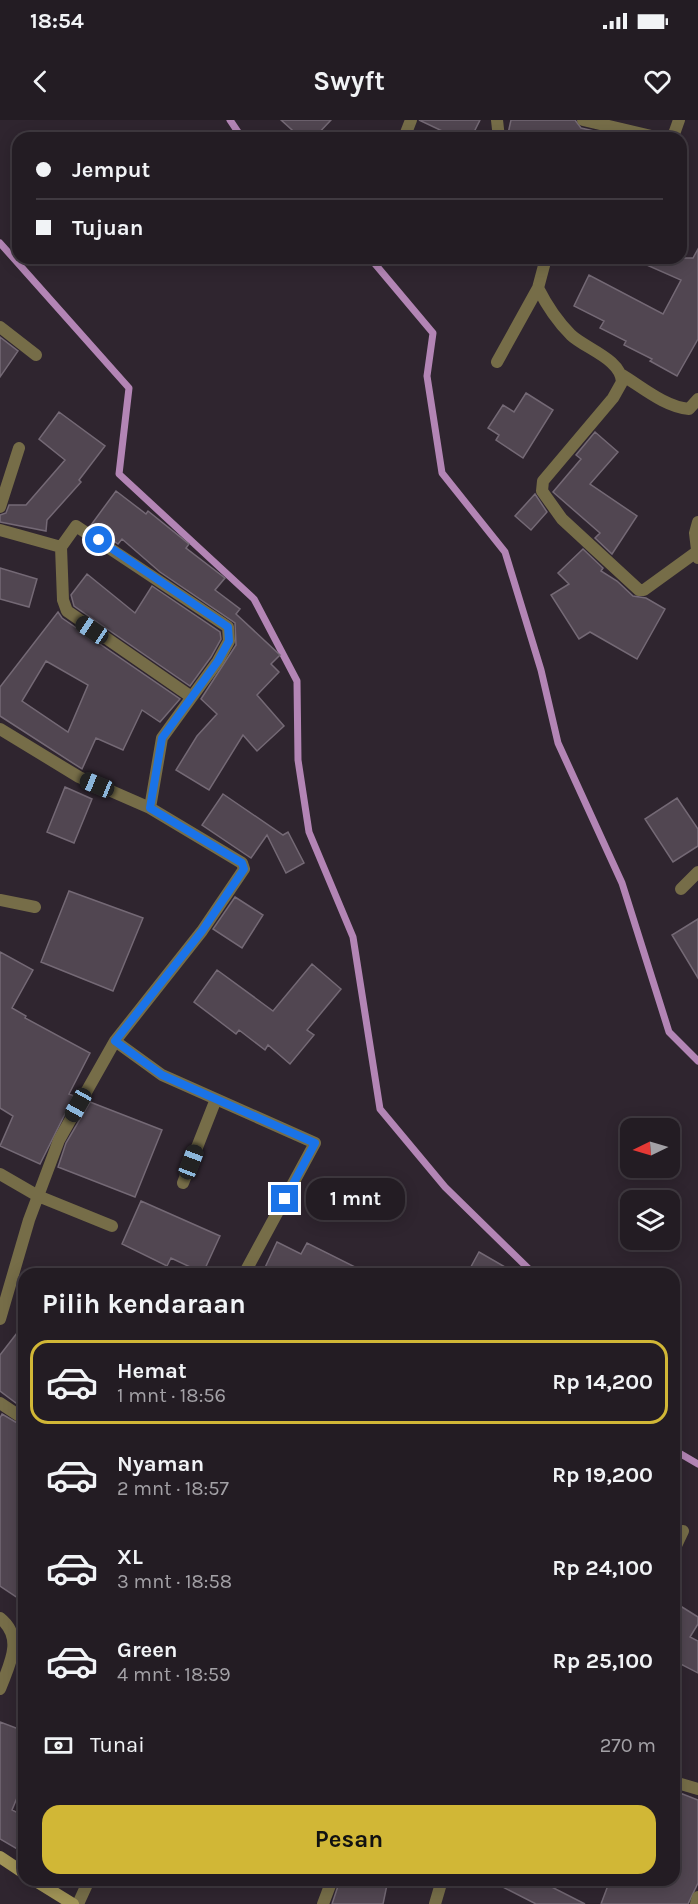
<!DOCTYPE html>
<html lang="id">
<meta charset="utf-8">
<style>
body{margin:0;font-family:Karla,sans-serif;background:#2f2930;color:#f1f3f6;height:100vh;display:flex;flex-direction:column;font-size:22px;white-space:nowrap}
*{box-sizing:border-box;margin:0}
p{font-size:20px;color:#a3a1a6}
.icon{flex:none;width:33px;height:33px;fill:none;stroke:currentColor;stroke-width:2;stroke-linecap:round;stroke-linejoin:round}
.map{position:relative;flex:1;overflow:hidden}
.drawer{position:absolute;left:18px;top:1148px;width:662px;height:618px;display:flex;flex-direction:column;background:#231c23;border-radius:18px;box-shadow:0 3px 15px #0003,0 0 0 2px #403a41}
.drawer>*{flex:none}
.banner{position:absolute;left:12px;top:12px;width:675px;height:132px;border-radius:18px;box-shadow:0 3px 15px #0003,0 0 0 2px #403a41;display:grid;align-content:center;height:132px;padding:0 24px;background:#231c23}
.needle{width:39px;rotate:265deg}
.controls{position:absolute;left:620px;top:998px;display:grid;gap:12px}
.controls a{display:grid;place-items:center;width:60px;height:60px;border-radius:12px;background:#231c23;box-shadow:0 3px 15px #0003,0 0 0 2px #403a41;font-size:30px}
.end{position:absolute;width:27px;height:27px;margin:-14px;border:8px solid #1a73e8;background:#fff;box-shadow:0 0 0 3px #fff}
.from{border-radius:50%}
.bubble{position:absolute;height:42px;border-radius:18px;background:#231c23;box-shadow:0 3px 15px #0003,0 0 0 2px #403a41;font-size:20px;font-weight:700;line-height:42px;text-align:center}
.car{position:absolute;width:18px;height:36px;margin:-18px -9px;border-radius:8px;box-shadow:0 0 4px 2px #0007;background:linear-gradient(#222 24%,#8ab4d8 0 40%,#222 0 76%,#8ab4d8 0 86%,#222 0)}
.banner b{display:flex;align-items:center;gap:21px;height:57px;font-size:22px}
.banner b+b{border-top:2px solid #403a41}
.banner i{width:15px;height:15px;background:#f1f3f6}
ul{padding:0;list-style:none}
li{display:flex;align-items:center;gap:18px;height:84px;margin:0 12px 9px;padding:0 12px;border:3px solid transparent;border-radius:18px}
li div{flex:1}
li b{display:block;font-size:22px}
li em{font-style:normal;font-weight:700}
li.current{border-color:#d1b736}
li>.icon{width:54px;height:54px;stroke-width:1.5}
h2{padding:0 24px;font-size:27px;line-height:72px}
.pay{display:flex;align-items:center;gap:15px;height:66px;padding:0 24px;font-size:22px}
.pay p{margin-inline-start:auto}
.button{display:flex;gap:12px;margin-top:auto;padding:12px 24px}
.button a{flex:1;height:69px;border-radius:18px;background:#d1b736;color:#111;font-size:24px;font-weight:700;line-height:69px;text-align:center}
.status{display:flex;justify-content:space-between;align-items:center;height:42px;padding:0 30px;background:#231c23;direction:ltr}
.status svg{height:16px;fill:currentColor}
header{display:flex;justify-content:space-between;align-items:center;height:78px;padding:0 24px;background:#231c23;font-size:27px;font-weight:700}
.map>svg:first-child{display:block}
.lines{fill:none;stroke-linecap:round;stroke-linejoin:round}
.stream{stroke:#b385b5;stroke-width:7}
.building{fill:#514651;stroke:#746975;stroke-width:1.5;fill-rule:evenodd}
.street{stroke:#766d48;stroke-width:12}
.secondary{stroke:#a19457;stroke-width:12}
.route{stroke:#1a73e8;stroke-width:8}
</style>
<div class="status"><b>18:54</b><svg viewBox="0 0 49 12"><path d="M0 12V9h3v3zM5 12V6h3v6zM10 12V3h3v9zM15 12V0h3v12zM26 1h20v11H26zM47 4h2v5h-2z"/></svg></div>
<header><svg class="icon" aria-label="back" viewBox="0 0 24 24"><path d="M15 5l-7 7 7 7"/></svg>Swyft<svg class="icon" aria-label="heart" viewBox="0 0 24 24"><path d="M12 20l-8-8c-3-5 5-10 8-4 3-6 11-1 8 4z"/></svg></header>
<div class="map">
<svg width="698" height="1784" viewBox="0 0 698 1784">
<rect width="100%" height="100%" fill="#2f252f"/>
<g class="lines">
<path class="stream" d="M230,0l12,18
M0,123l129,145 -10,86 135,125 43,82 1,79 11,72 44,105 27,172 65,78 89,87
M370,138l63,75 -6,43 15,97 63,79 36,118 17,73 64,140 47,149 29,29
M674,1330l24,14"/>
</g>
<path class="building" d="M281,0h50l-17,18h-13z
M419,0h61l-9,18h-14z
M511,0h64l6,8 22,5 -2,5h-94z
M698,129v90l-21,37 -27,-15 2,-2 -28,-14 2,-4 -26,-13 4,-7 -30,-15 15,-31 74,39 18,-34 -50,-22h62z
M0,217l18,14 -18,26z
M526,273l27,17 -30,48 -27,-18 3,-5 -11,-7 15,-23 11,7z
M59,292l46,34 -26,34 2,2 -34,38 -1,11 -46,-9v-7l6,-2 3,-8h17l39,-45 -26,-21z
M595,312l23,20 -28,32 47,32 -25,38 -17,-16 5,-5 -47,-41 28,-33 -5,-4z
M116,371l30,23 2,-3 41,33 -3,4 39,30 -10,12 25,19 -4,5 44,41 -9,9 8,8 -22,23 27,31 -27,25 -14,-16 -34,55 -33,-20 21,-34 20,-22 -16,-15 35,-54 -1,-22 -75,-51 -38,-33 -4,5 -27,-19z
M535,374l12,18 -16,18 -16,-14z
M583,429l20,19 -2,3 16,10 16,15 13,2 19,11 -28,50 -47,-27 -11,7 -28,-44 18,-11 -11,-11z
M0,448l37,11 -8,28 -29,-8z
M87,454l48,39 17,-27 68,46 1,7 -10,18 -21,29 -116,-80 -3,-11z
M58,492l4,6 118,81 -20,23 -18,-12 -19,40 -27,-12 -14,31 -82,-53v-29zM46,541l42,24 -20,47 -46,-31z
M65,667l27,12 -18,44 -27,-11z
M223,674l60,41 5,-3 16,31 -18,10 -19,-38 -16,23 -49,-33z
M677,678l21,31v17l-25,16 -28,-43z
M69,771l74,27 -30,73 -72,-29z
M235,777l28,18 -21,33 -29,-19z
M698,799v59l-26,-43z
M0,832l33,18 -21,38 14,8 -1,2 65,35 -21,41 5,2 -34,68 -40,-18 13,-30 -13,-8z
M312,844l29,25 -34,41 7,5 -24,29 -22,-19 -3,5 -26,-20 -3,4 -42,-32 23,-32 56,41z
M90,982l72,28 -27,67 -77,-30 8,-24z
M141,1081l79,35 -17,37 -32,-15 -4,8 -45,-22z
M277,1122l24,12 6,-11 62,31h-107z
M479,1132l38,22h-50z
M24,1204v85l-24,-18v-36z
M2,1294l22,13v175l-24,-16v-168z
M674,1482l24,15v7l-8,13 8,4v32l-23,-12 -1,3z
M0,1602l24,9v50l-12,29 12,6v37l-24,-14z
M680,1673l18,7v83l-10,21h-87l9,-24h28l19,7 3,-7h14v-70z
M340,1760h48l-5,24h-51z
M489,1760h49l47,24h-49z"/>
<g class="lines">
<path class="street" d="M497,0l2,18
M583,0l77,18
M404,18l7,-18
M665,18l9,-4 5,-14
M546,138l-8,30c8,16 20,34 33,47 15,14 50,24 51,47l-9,16 -70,83 -1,10 20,28 77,71h5l51,-37
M0,207l36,28
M497,242l41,-74
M622,255c20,12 43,32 67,34l9,-10
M0,387l19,-59
M698,402l-3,11 3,25
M0,410l61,17 15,-21 152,101 1,14 -11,20 -56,77 -12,70
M61,427l2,53 4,11 123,85
M0,609l79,48 71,31 92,55 2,6 -42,62 -87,110 -56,99 -30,80 -29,99
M681,769l17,-17
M0,780l35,7
M115,921l47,34 153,68 -71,131
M0,1054l38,22 74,30
M183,1063l33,-84
M0,1283l24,16
M674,1430l9,-19
M0,1498c25,20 9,47 0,71
M674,1662l24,7
M78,1784l11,-24
M323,1784l9,-24
M435,1784l7,-24
M696,1784l2,-7"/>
<path class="secondary" d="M0,1737l24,16
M34,1760l39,24"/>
</g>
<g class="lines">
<path class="route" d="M99,420l129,87 1,14 -11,20 -56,77 -12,70 92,55 2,6 -42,62 -87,110 47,34 153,68 -30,56"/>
</g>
</svg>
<div class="controls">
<a><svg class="needle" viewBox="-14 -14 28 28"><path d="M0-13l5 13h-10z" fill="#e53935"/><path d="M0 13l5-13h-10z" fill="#a3a1a6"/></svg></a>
<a><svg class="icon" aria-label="layers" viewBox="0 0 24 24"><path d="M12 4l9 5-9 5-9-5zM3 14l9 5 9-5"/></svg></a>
</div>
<i class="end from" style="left:99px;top:420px"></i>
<i class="end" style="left:285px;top:1079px"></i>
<div class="bubble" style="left:306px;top:1058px;width:99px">1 mnt</div>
<i class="car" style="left:92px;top:510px;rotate:304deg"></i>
<i class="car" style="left:97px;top:665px;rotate:292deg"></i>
<i class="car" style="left:78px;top:985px;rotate:209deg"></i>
<i class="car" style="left:191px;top:1042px;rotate:21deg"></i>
<div class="banner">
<b><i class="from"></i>Jemput</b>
<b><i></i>Tujuan</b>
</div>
<section class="drawer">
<h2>Pilih kendaraan</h2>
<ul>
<li class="current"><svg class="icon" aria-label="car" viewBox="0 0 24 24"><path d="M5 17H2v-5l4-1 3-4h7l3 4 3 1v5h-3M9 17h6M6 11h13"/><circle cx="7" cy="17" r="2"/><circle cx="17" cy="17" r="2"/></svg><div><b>Hemat</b><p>1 mnt · 18:56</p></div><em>Rp 14,200</em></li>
<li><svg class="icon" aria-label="car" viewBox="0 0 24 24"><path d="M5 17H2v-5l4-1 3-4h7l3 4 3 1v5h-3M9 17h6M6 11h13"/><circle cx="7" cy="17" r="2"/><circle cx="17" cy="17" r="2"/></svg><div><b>Nyaman</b><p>2 mnt · 18:57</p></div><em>Rp 19,200</em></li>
<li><svg class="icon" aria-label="car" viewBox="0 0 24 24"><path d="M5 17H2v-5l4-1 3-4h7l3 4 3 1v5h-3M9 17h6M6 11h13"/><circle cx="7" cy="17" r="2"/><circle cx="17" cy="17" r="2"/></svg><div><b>XL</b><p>3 mnt · 18:58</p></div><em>Rp 24,100</em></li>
<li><svg class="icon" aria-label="car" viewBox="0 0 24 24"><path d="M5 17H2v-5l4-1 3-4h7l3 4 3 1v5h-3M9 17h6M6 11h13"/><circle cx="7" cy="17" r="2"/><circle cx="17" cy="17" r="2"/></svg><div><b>Green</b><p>4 mnt · 18:59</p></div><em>Rp 25,100</em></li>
</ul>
<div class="pay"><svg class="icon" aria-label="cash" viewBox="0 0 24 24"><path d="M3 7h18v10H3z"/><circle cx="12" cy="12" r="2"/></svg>Tunai<p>270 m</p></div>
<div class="button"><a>Pesan</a></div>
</section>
</div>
